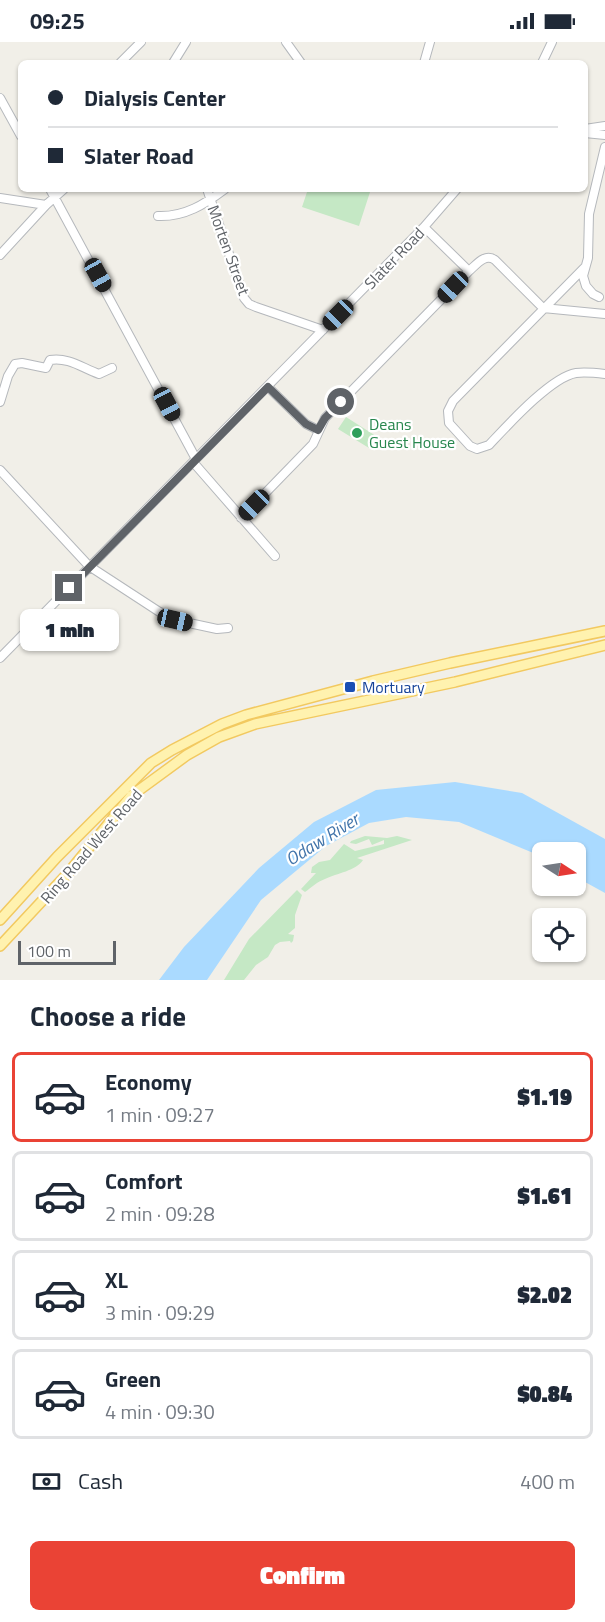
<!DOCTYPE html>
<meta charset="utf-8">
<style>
body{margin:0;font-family:"Titillium Web",sans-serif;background:#f6f6f7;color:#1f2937;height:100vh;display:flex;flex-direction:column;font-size:22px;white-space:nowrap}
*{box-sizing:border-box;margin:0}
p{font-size:20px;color:#747a83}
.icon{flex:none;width:33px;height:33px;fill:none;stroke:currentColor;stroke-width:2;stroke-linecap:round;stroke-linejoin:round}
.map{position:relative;height:938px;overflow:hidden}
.sheet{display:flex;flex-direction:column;background:#fff;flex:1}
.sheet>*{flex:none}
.top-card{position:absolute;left:18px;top:18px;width:570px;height:132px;border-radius:9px;box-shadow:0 2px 4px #0004;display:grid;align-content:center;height:132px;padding:0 30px;background:#fff}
.needle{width:39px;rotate:102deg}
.controls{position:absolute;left:532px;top:800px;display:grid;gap:12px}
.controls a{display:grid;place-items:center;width:54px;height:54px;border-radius:9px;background:#fff;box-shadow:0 2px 4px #0004;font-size:30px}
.scale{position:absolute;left:18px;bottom:15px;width:98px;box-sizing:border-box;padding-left:6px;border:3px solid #5f6368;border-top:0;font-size:16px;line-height:21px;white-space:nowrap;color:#5f6368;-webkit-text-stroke:4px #fff;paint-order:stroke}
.end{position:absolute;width:27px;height:27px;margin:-14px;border:8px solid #5f6368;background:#fff;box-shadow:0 0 0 3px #fff}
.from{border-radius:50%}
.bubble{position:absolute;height:42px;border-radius:9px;background:#fff;box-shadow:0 2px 4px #0004;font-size:20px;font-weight:800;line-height:42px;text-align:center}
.car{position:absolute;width:18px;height:36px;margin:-18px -9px;border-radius:8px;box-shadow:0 0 4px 2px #0007;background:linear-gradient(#222 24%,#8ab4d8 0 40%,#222 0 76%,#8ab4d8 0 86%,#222 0)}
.top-card b{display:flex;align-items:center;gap:21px;height:57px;font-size:22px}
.top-card b+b{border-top:2px solid #e0e1e3}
.top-card i{width:15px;height:15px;background:#1f2937}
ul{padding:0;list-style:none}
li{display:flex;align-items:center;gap:18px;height:90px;margin:0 12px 9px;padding:0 18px;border:3px solid #e0e1e3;border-radius:9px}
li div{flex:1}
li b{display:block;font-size:22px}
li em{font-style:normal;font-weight:800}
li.on{border-color:#ea4335}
li>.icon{width:54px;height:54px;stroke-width:1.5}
h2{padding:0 30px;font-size:27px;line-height:72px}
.pay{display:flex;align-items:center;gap:15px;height:66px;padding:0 30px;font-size:22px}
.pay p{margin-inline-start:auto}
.button{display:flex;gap:12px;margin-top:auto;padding:12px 30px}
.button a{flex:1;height:69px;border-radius:9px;background:#ea4335;color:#fff;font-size:24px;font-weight:800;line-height:69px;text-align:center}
.status{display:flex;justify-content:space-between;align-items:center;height:42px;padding:0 30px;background:#fff;direction:ltr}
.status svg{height:16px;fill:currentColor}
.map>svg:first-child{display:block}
.green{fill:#c5e8c5}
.water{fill:#aadaff}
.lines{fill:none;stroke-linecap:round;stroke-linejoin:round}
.minor-casing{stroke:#b5b8bc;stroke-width:10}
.major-casing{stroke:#f2c960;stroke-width:12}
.minor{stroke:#fff;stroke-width:8}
.major{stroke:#fff2af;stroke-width:9}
.route{stroke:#5f6368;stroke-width:8}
.leisure-dot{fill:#2e9e5b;stroke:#fff;stroke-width:2}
.transit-dot{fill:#1a4fb4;stroke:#fff;stroke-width:2}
.labels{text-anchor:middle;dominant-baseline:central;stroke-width:4.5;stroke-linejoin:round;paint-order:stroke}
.street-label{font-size:16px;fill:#5f6368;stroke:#fff}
.leisure-label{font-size:16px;fill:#27864d;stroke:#fff;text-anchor:start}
.transit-label{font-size:16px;fill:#164399;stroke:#fff;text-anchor:start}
.water-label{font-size:18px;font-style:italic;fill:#4174aa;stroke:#fff}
</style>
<div class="status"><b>09:25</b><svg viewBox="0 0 49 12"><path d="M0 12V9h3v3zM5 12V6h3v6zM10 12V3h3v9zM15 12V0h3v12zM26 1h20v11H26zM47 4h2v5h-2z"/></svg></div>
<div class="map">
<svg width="605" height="938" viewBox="0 0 605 938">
<rect width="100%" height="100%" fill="#f1efe8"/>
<path class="green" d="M308,147h63l-12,37 -57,-19z
M346,375l30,19 -7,12 -31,-19z
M365,794l22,2 10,-2 15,4 -55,18 6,2c-7,11 -26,13 -38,19 -8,3 -13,8 -20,13l-4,-3 15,-16h-5l1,-6 7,-5 11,-2 14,-16 11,7 29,-7v-4l-12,5 -3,-6 -13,5 -6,-1 1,-2z
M297,848l5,5 -7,20v13l-7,6 6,1 -1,6 -2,2 -1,-2 -10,1 -5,3 -7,12 -12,8 -12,15h-20l25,-41z"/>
<path class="water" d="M455,740l67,11 83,46v54l-29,-16v-25h-33v5l-84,-35 -53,-5 -37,6 -43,23 -65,54 -54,80h-48l25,-33 75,-79 55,-46 62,-32z"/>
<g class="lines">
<defs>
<path id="minor" d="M286,0l15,21
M120,21l21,-21
M173,21l13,-21
M424,21l6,-21
M542,21l10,-21
M0,56l21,38
M585,87l20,-3
M585,91l20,2
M50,147l146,270
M207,147l37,109 5,6 7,3 67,23
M0,156l46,7
M158,174c27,1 47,-12 67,-27
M424,185l45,44
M0,213l46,-50 18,-16
M584,226l-131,133 -5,10 1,12 21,23 7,3 12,-4c18,-19 62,-68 87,-72 9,-1 20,0 29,1
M599,255l-6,-3 -7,-8 -3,-10 5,-18 1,-44 16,-67
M268,345l38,37 12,6
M0,360l8,-26 7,-12 7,-1 24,5 4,-8c19,-3 32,8 49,14l13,-6
M193,420l82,94
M0,428l89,96 69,45 17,9 42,9 11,-1
M241,476l72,-74 12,-26 144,-147c8,-7 16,-18 26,-11l48,48 62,6
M0,616l424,-431 33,-38"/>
<path id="major" d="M0,878l57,-63 94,-94 21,-13 50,-26 24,-9 127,-34 77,-18 155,-32
M0,904l69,-74 62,-76 56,-41 32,-18 36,-13 200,-42 150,-37"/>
</defs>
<use href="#minor" class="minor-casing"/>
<use href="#major" class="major-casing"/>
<use href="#minor" class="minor"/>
<use href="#major" class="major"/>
</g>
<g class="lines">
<path class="route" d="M69,546l199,-201 38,37 12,6 7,-12 16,-16"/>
</g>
<circle class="leisure-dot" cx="357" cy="391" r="6"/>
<rect class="transit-dot" x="344" y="639" width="12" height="12" rx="3"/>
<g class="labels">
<g class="street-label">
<text transform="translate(229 208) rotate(70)">Morten Street</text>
<text transform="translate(394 216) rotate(-46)">Slater Road</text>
<text transform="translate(91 804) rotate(-49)">Ring Road West Road</text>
</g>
<g class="leisure-label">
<text x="369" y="382">Deans<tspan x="369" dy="18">Guest House</tspan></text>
</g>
<g class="transit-label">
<text x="362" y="645">Mortuary</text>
</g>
<g class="water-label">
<text transform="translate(322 797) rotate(-32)">Odaw River</text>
</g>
</g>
</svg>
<div class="controls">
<a><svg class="needle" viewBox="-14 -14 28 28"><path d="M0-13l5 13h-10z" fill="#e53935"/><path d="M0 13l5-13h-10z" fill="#747a83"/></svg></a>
<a><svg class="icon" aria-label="locate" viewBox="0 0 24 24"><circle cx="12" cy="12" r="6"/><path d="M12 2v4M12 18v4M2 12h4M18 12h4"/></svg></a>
</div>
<div class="scale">100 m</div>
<i class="end from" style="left:341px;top:360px"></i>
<i class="end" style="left:69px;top:546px"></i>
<div class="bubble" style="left:20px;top:567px;width:99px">1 min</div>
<i class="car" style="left:98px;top:233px;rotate:151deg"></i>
<i class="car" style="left:453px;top:245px;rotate:224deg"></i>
<i class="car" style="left:338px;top:273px;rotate:225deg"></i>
<i class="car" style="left:167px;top:362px;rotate:152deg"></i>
<i class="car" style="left:254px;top:463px;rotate:225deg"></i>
<i class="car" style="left:175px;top:578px;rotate:103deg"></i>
<div class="top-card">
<b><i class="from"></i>Dialysis Center</b>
<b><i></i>Slater Road</b>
</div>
</div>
<section class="sheet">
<h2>Choose a ride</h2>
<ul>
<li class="on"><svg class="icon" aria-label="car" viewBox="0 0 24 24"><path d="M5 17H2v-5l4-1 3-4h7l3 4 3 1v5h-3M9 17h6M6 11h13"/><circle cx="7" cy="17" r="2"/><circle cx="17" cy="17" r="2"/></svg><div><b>Economy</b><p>1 min · 09:27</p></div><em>$1.19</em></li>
<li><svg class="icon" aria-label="car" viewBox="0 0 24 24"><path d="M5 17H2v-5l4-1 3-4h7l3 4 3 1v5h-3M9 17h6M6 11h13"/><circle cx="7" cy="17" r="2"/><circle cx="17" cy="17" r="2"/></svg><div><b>Comfort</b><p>2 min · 09:28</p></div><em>$1.61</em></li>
<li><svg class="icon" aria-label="car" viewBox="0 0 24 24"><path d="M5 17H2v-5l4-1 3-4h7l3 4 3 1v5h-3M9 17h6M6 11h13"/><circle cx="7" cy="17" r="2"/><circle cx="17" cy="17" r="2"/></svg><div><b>XL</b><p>3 min · 09:29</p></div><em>$2.02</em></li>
<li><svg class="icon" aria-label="car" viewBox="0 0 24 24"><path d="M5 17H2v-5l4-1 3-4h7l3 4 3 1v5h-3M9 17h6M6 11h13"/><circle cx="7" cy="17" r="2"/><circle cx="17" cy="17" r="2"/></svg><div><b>Green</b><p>4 min · 09:30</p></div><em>$0.84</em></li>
</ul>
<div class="pay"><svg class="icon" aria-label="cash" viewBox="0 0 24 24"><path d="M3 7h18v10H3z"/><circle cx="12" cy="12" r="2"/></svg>Cash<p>400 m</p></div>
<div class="button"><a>Confirm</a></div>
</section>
